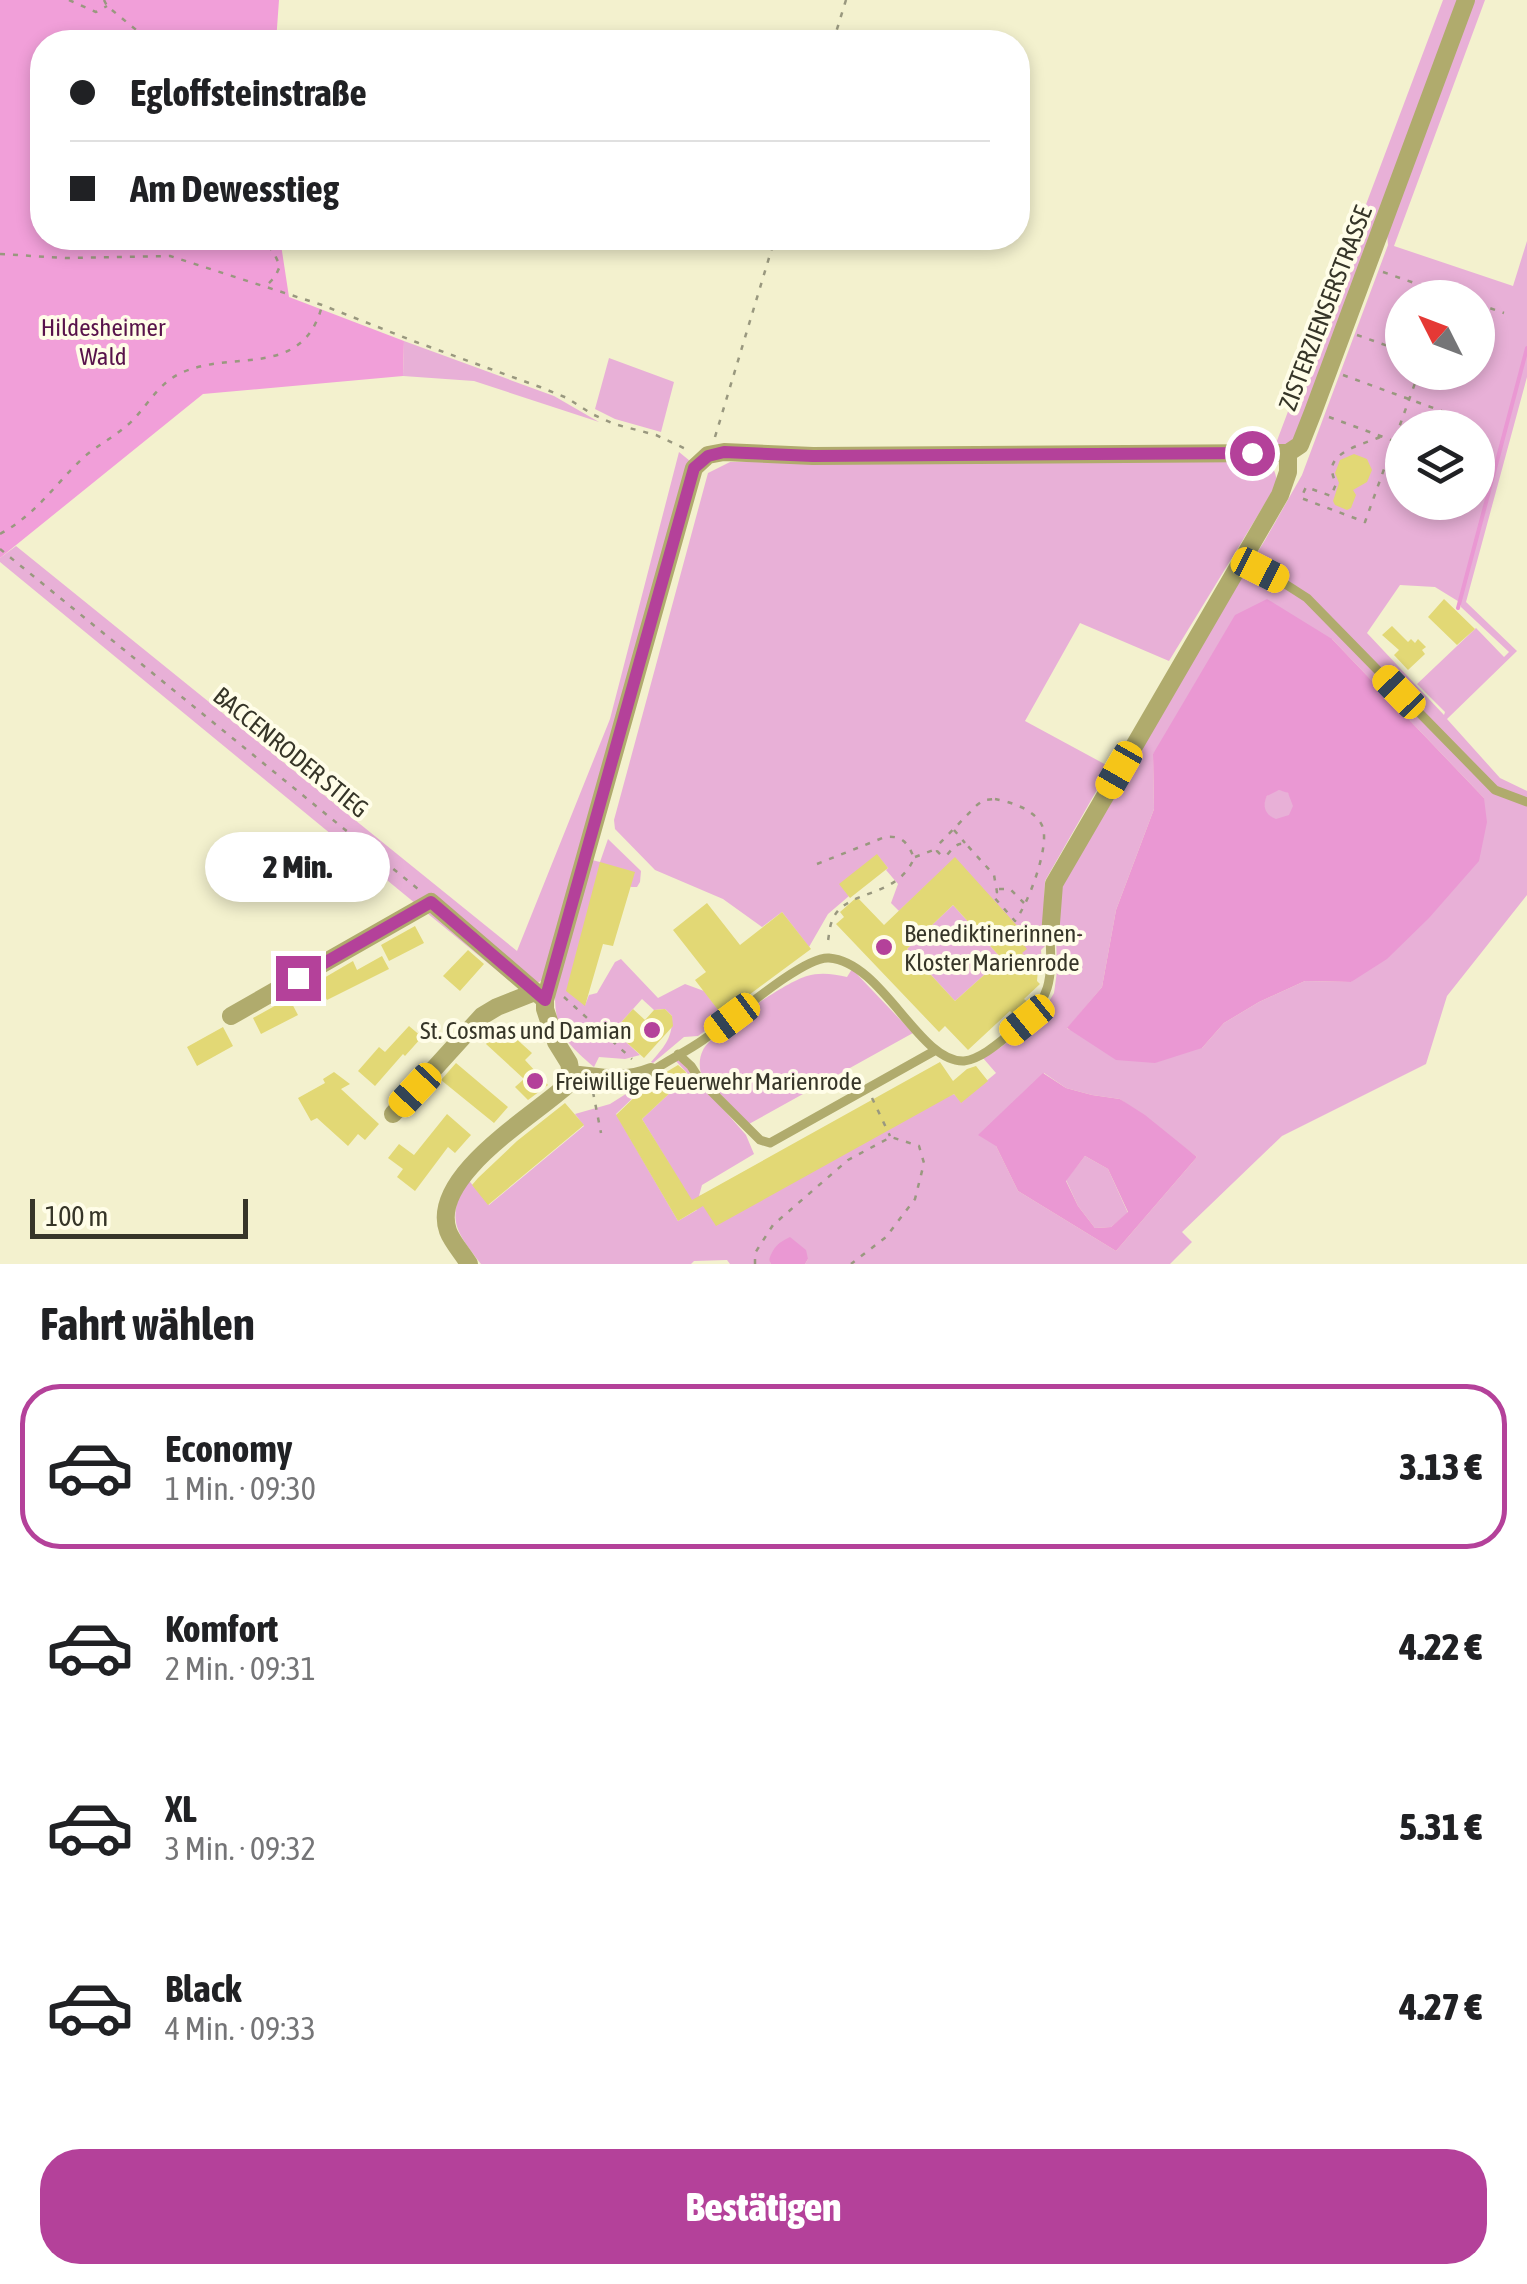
<!DOCTYPE html>
<html lang="de">
<meta charset="utf-8">
<style>
body{margin:0;font-family:"Asap Condensed",sans-serif;background:#f2f2f2;color:#202124;height:100vh;display:flex;flex-direction:column;font-size:38px;white-space:nowrap}
*{box-sizing:border-box;margin:0}
p{font-size:32px;color:#757577}
.icon{flex:none;width:55px;height:55px;fill:none;stroke:currentColor;stroke-width:2;stroke-linecap:round;stroke-linejoin:round}
.map{position:relative;height:1264px;overflow:hidden}
.sheet{display:flex;flex-direction:column;background:#fff;flex:1}
.sheet>*{flex:none}
.banner{position:absolute;left:30px;top:30px;width:1000px;height:220px;border-radius:40px;box-shadow:0 5px 15px #0003;display:grid;align-content:center;height:220px;padding:0 40px;background:#fff}
.needle{width:65px;rotate:312deg}
.tools{position:absolute;left:1385px;top:280px;display:grid;gap:20px}
.tools a{display:grid;place-items:center;width:110px;height:110px;border-radius:50%;background:#fff;box-shadow:0 5px 15px #0003;font-size:50px}
.scale{position:absolute;left:30px;bottom:25px;width:218px;box-sizing:border-box;padding-left:10px;border:5px solid #363528;border-top:0;font-size:28px;line-height:35px;white-space:nowrap;color:#363528;-webkit-text-stroke:8px #fffde8;paint-order:stroke}
.end{position:absolute;width:45px;height:45px;margin:-22px;border:12px solid #b4419a;background:#fff;box-shadow:0 0 0 5px #fff}
.from{border-radius:50%}
.bubble{position:absolute;height:70px;border-radius:35px;background:#fff;box-shadow:0 5px 15px #0003;font-size:32px;font-weight:800;line-height:70px;text-align:center}
.car{position:absolute;width:30px;height:60px;margin:-30px -15px;border-radius:12px;box-shadow:0 0 8px 2px #0007;background:linear-gradient(#f5c518 24%,#345 0 40%,#f5c518 0 76%,#345 0 86%,#f5c518 0)}
.banner b{display:flex;align-items:center;gap:35px;height:95px;font-size:38px}
.banner b+b{border-top:2px solid #e0e0e0}
.banner i{width:25px;height:25px;background:#202124}
ul{padding:0;list-style:none}
li{display:flex;align-items:center;gap:30px;height:165px;margin:0 20px 15px;padding:0 20px;border:5px solid transparent;border-radius:40px}
li div{flex:1}
li b{display:block;font-size:38px}
li em{font-style:normal;font-weight:800}
li.selected{border-color:#b4419a}
li>.icon{width:90px;height:90px;stroke-width:1.5}
h2{padding:0 40px;font-size:45px;line-height:120px}
.primary-button{display:flex;gap:20px;margin-top:auto;padding:20px 40px}
.primary-button a{flex:1;height:115px;border-radius:40px;background:#b4419a;color:#fff;font-size:40px;font-weight:800;line-height:115px;text-align:center}
.map>svg:first-child{display:block}
.green{fill:#e8b0d7;fill-rule:evenodd}
.forest{fill:#f19fd9}
.water{fill:#ea98d3;fill-rule:evenodd}
.lines{fill:none;stroke-linecap:round;stroke-linejoin:round}
.stream{stroke:#ea98d3;stroke-width:4}
.building{fill:#e2d875;fill-rule:evenodd}
.path{stroke:#99987f;stroke-width:2.5;stroke-dasharray:5 8;stroke-linecap:butt}
.lane{stroke:#b0ab6d;stroke-width:9}
.street{stroke:#b0ab6d;stroke-width:18}
.route{stroke:#b4419a;stroke-width:12}
.poi-dot{fill:#b4419a;stroke:#fffde8;stroke-width:4}
.labels{text-anchor:middle;dominant-baseline:central;stroke-width:8;stroke-linejoin:round;paint-order:stroke}
.street-label{font-size:25px;fill:#363528;stroke:#fffde8}
.park-label{font-size:25px;fill:#58124a;stroke:#fffde8}
.poi-label{font-size:25px;fill:#363528;stroke:#fffde8;text-anchor:start}
</style>
<div class="map">
<svg width="1527" height="1264" viewBox="0 0 1527 1264">
<rect width="100%" height="100%" fill="#f3f1ce"/>
<path class="green" d="M1443,0h16l-161,435 -8,9 -15,2z
M1472,0h13l-91,246 119,40 14,-45v136l-61,225 51,49 -70,68 53,59 27,13v104l-80,101 -21,68 -144,72 -100,96 10,10 -22,22h-365l3,-5h-39l2,5h-41l-3,-4 -33,1 -3,3h-210c-28,-36 -33,-43 -15,-87l23,28 95,-79 -9,-12 35,-10 49,-31 -43,41 62,107 19,-11 -55,-91 47,-44 -15,-16 7,2 65,74 8,19 -52,31 -3,11 255,-102 7,8 35,-29 -13,-15 18,-11 28,-22 15,-15 10,-17 3,-22 -1,-38 6,-46 101,-181 102,-166 37,-65 86,-230 -1,-12zM1402,298h76v74h-76zM1402,428h76v74h-76zM1400,585l35,2 26,16v4l48,45 -5,5 -28,-29 -59,56 28,28 -1,3 -77,-82zM1332,639l152,159 -133,184 -46,-1 -46,21 -35,21 -22,25 -135,-19 35,-42 14,-77 38,-101 -1,-55zM1044,1073l22,15 26,7 28,4 77,58 -81,94 -98,-60 -22,-45z
M404,341l150,55 45,26 -125,-41 -71,-5z
M609,358l65,24 -13,50 -46,-13 -20,-10z
M679,452l11,9 -142,515 -9,6 -22,5 -517,-425v-4l16,-12 501,405 93,-232z
M1257,460c15,3 19,10 20,24l-108,177 -89,-38 -55,98 85,46 -65,114 -2,52 3,12 -5,5 1,18 -4,1 -7,-7 -14,-4 11,-19 -73,-81 -56,53 -8,-8 7,-19 -12,-14 2,-2 -11,-13 -37,29 9,12 -21,18 -19,33 -27,-35 -20,15 -39,-28 -68,-29 -40,-41 -1,-9 94,-347 22,-11z
M1264 805a15 15 0 1 1 30 0a15 15 0 1 1-30 0Z
M608,839l33,32 -1,11 -3,5h-6l-30,-24 -34,128 18,14 4,-10 8,-2 18,-31 6,-3 37,39 27,-14 19,7 20,26 -26,19 -14,1 -31,26 -2,-1c13,-15 22,-24 21,-46l-7,-7 -11,1 -12,-11 -25,28 12,11 -3,4 14,13 -15,4 -26,-2 -5,10c-27,-23 -39,-35 -39,-72l37,-135 8,2z
M953,905l49,54 -47,42 -48,-52z
M852,969l61,64 -164,91 -48,-50c-2,-8 -2,-16 2,-24 9,-18 84,-69 104,-74 13,-4 27,-2 40,1z
M1085,1156l23,13 20,44 -17,14 -16,1 -17,-22 -12,-26z"/>
<path class="forest" d="M0,0h279l-3,42h-234v196h238l9,59 115,44 -1,35 -200,18 -203,164z"/>
<path class="water" d="M1267,599l65,40 152,159 3,24 -8,39 -50,57 -42,41 -36,23 -46,-1 -46,21 -35,21 -22,25 -47,15 -39,-3 -49,-32 35,-41 14,-77 38,-101 -1,-55 82,-139zM1279,790l9,3 5,13 -4,9 -13,4c-11,-4 -14,-13 -9,-23z
M1043,1073l23,15 26,7 28,4 25,16 52,42 -81,94 -98,-60 -22,-45 -18,-11zM1085,1156l23,13 20,43 -17,15 -16,1 -17,-22 -12,-25z
M790,1237l16,13 2,9 -3,5h-34l-2,-4c4,-13 10,-18 21,-23z"/>
<g class="lines">
<path class="stream" d="M1458,608l69,-260"/>
</g>
<path class="building" d="M1354,454l13,5 5,11 -5,12 -14,8 3,5 -5,13 -4,2 -12,-5 -2,-4 6,-18 -4,-10 5,-13z
M1444,599l31,30 -18,16 -29,-28z
M1392,626l16,16 3,-3 4,4 3,-4 8,8 -4,3 3,4 -17,16 -14,-15 5,-5 -17,-15z
M877,854l11,14 -38,30 -11,-14z
M955,857l74,82 -6,5 4,5 -5,4 16,16 -1,12 3,3 -16,15 6,5 -4,4 -10,9 -6,-6 -42,39 -23,-24 -6,6 -103,-108 8,-7 -4,-5 17,-15 27,28zM953,905l49,54 -47,42 -48,-52z
M600,862l35,10 -22,74 -10,-2 -18,62 -19,-15z
M707,903l33,42 42,-33 29,37 -89,66 -27,-35 11,-8 -33,-42z
M415,926l9,17 -35,18 -8,-16z
M468,950l16,14 -24,27 -17,-15z
M382,956l7,13 -62,31 -10,-18 36,-21 4,9z
M289,998l9,17 -37,19 -8,-16z
M633,1009l12,11 9,-10 11,-1 7,7 1,10 -29,32 -19,-17 4,-3 -12,-11z
M409,1026l13,11 -17,19 -2,-2 -28,32 -17,-15 21,-24 6,5z
M502,1026l30,27 -7,7 23,25 -20,15 -13,-13 9,-8 -38,-35z
M223,1027l10,19 -36,20 -10,-19z
M940,1062l13,19 14,-12 9,-3 12,15 -27,22 -7,-9 -238,132 -13,-20 -25,15 -62,-106 29,-28 15,-6 3,-7 15,-9 7,6 3,5 -46,43 50,81z
M456,1063l52,44 -14,16 -53,-43z
M334,1072l16,12 -9,5 38,35 -14,16 -7,-6 -10,12 -31,-28 -6,3 -13,-23 27,-15 -2,-4z
M565,1103l19,22 -96,80 -16,-20 6,-7 39,-37z
M447,1114l24,21 -16,18 -7,-6 -33,44 -18,-14 6,-8 -15,-11 11,-14 15,11z"/>
<g class="lines">
<path class="path" d="M69,0l27,12 11,-6
M104,0l3,6 44,36
M833,42l13,-42
M258,238l15,13 7,15 -5,11 -7,7
M0,254l65,4 105,-2 152,49 94,37 124,45 27,11 25,16 22,10 42,11 34,16
M1383,272l74,26
M1478,304l26,9
M1357,335l45,16
M1343,375l126,46
M1295,411l14,-40
M1329,417l73,27
M715,437l60,-199
M1380,437c-13,6 -46,13 -48,31 -1,4 3,13 4,16l-5,12 -25,-9 -5,11 64,24 54,-150
M0,534c38,-21 54,-49 84,-77 15,-13 34,-22 49,-37 16,-17 26,-37 48,-47 51,-24 121,7 141,-67
M0,549l418,340
M995,799c16,3 42,11 48,29 6,21 -15,76 -28,93l-22,-25 4,-4 -3,-17 -28,-31c-9,-2 -13,4 -19,11h-6l-4,-4 1,-6 39,-40 7,-5z
M954,830l11,13
M915,857l21,-8
M817,864l68,-27c17,-2 23,6 29,21 -17,42 -70,30 -82,63 -3,7 -3,17 -5,25
M999,889h11l14,14
M564,997l68,62
M593,1092l8,41
M872,1098l18,38
M755,1264v-11l18,-28 75,-65 43,-23 28,9 5,17 -9,36 -29,38 -35,27"/>
<path class="lane" d="M1242,560l37,20 28,18 188,192 32,12
M678,1054l13,12 9,14 60,60 10,3 166,-93
M651,1072c17,-12 35,-20 52,-32 25,-17 99,-84 126,-82 54,4 90,105 135,103 18,-2 38,-21 52,-32 36,-29 36,-50 34,-93"/>
<path class="street" d="M1288,453l12,-8 13,-33 153,-412
M1050,936l4,-52 226,-389 8,-23v-19
M231,1016l200,-114 114,98
M571,1074c29,3 53,9 80,-2
M393,1114l89,-98 15,-9 38,-15
M469,1264c-6,-10 -17,-22 -21,-33 -19,-54 84,-114 118,-145l5,-12 -2,-11 -13,-21 -11,-33v-9l149,-532 14,-13 16,-3 89,4 475,-3"/>
</g>
<g class="lines">
<path class="route" d="M298,978l133,-76 114,98 149,-532 14,-12 16,-4 89,4 439,-3"/>
</g>
<g class="poi-dot">
<circle cx="884" cy="947" r="10"/>
<circle cx="652" cy="1030" r="10"/>
<circle cx="535" cy="1081" r="10"/>
</g>
<g class="labels">
<g class="street-label">
<text transform="translate(1325 308) rotate(-69)">ZISTERZIENSERSTRASSE</text>
<text transform="translate(291 752) rotate(39)">BACCENRODER STIEG</text>
</g>
<g class="park-label">
<text x="103" y="327">Hildesheimer<tspan x="103" dy="29">Wald</tspan></text>
</g>
<g class="poi-label">
<text x="904" y="933">Benediktinerinnen-<tspan x="904" dy="29">Kloster Marienrode</tspan></text>
<text x="632" y="1030" text-anchor="end">St. Cosmas und Damian</text>
<text x="555" y="1081">Freiwillige Feuerwehr Marienrode</text>
</g>
</g>
</svg>
<div class="tools">
<a><svg class="needle" viewBox="-14 -14 28 28"><path d="M0-13l5 13h-10z" fill="#e53935"/><path d="M0 13l5-13h-10z" fill="#757577"/></svg></a>
<a><svg class="icon" aria-label="layers" viewBox="0 0 24 24"><path d="M12 4l9 5-9 5-9-5zM3 14l9 5 9-5"/></svg></a>
</div>
<div class="scale">100 m</div>
<i class="end from" style="left:1252px;top:453px"></i>
<i class="end" style="left:298px;top:978px"></i>
<div class="bubble" style="left:205px;top:832px;width:185px">2 Min.</div>
<i class="car" style="left:1260px;top:570px;rotate:117deg"></i>
<i class="car" style="left:1399px;top:692px;rotate:316deg"></i>
<i class="car" style="left:1119px;top:770px;rotate:210deg"></i>
<i class="car" style="left:732px;top:1018px;rotate:233deg"></i>
<i class="car" style="left:1027px;top:1020px;rotate:231deg"></i>
<i class="car" style="left:415px;top:1090px;rotate:223deg"></i>
<div class="banner">
<b><i class="from"></i>Egloffsteinstraße</b>
<b><i></i>Am Dewesstieg</b>
</div>
</div>
<section class="sheet">
<h2>Fahrt wählen</h2>
<ul>
<li class="selected"><svg class="icon" aria-label="car" viewBox="0 0 24 24"><path d="M5 17H2v-5l4-1 3-4h7l3 4 3 1v5h-3M9 17h6M6 11h13"/><circle cx="7" cy="17" r="2"/><circle cx="17" cy="17" r="2"/></svg><div><b>Economy</b><p>1 Min. · 09:30</p></div><em>3.13 €</em></li>
<li><svg class="icon" aria-label="car" viewBox="0 0 24 24"><path d="M5 17H2v-5l4-1 3-4h7l3 4 3 1v5h-3M9 17h6M6 11h13"/><circle cx="7" cy="17" r="2"/><circle cx="17" cy="17" r="2"/></svg><div><b>Komfort</b><p>2 Min. · 09:31</p></div><em>4.22 €</em></li>
<li><svg class="icon" aria-label="car" viewBox="0 0 24 24"><path d="M5 17H2v-5l4-1 3-4h7l3 4 3 1v5h-3M9 17h6M6 11h13"/><circle cx="7" cy="17" r="2"/><circle cx="17" cy="17" r="2"/></svg><div><b>XL</b><p>3 Min. · 09:32</p></div><em>5.31 €</em></li>
<li><svg class="icon" aria-label="car" viewBox="0 0 24 24"><path d="M5 17H2v-5l4-1 3-4h7l3 4 3 1v5h-3M9 17h6M6 11h13"/><circle cx="7" cy="17" r="2"/><circle cx="17" cy="17" r="2"/></svg><div><b>Black</b><p>4 Min. · 09:33</p></div><em>4.27 €</em></li>
</ul>
<div class="primary-button"><a>Bestätigen</a></div>
</section>
